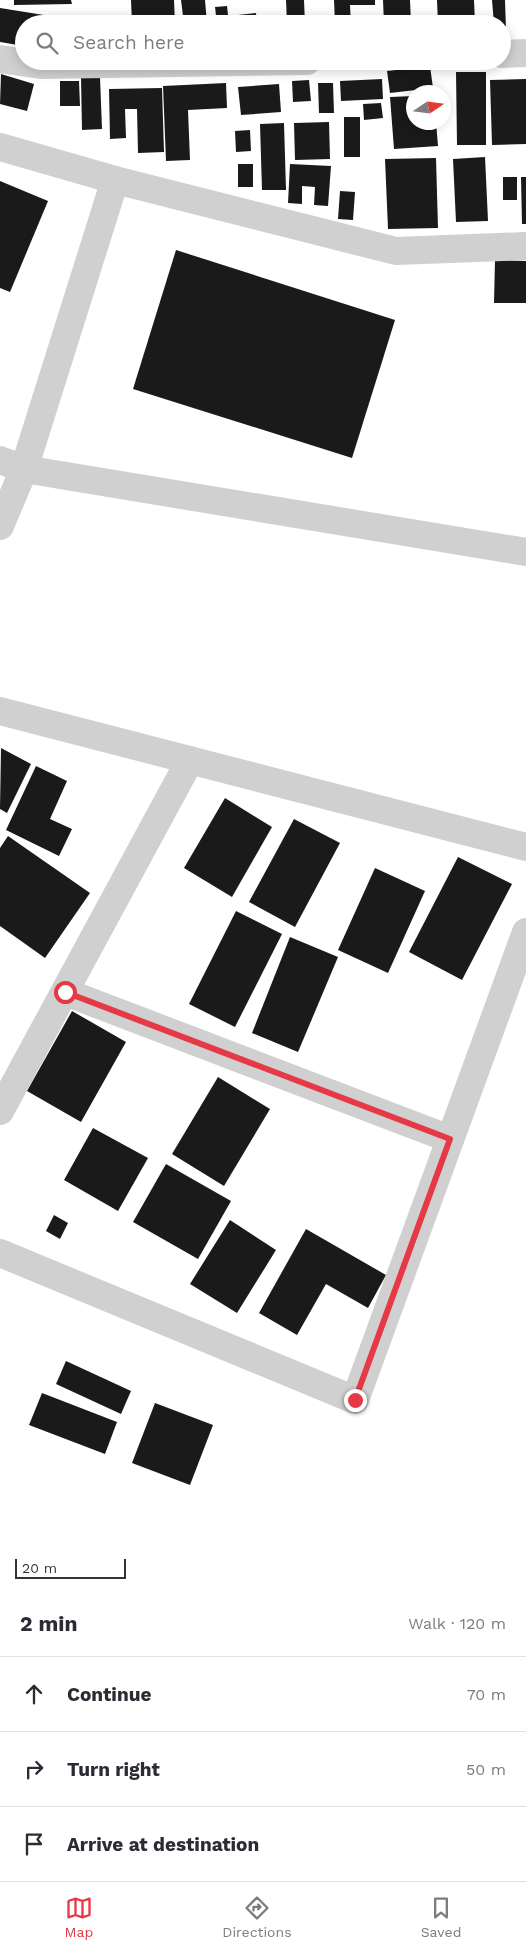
<!DOCTYPE html>
<meta charset="utf-8">
<style>
:root{--surface:#fff;--page:#f7f7f7;--text:#2b2b33;--muted:#7c7c81;--line:#e1e1e2;--accent:#e63946}
body{margin:0;font-family:"Work Sans",sans-serif;background:var(--page);color:var(--text)}
.compass{position:absolute;left:406px;top:85px;width:45px;height:45px;border-radius:50%;background:var(--surface);box-shadow:0 2px 12px #0003;rotate:77deg}
.scale{position:absolute;left:15px;bottom:12px;width:111px;box-sizing:border-box;padding-left:5px;border:2px solid #333;border-top:0;font-size:14px;line-height:18px;white-space:nowrap;color:#333;-webkit-text-stroke:4px #fff;paint-order:stroke}
.stop{position:absolute;width:15px;height:15px;margin:-11px;border:4px solid #e63946;border-radius:50%;background:#fff}
.stop.end{background:#e63946;border-color:#fff;box-shadow:0 1px 5px #0008}
.list{margin:0;padding:0;list-style:none}
h2{display:flex;justify-content:space-between;align-items:center;height:65px;margin:0;padding:0 20px;font-size:21px}
h2 small{font-size:16px;font-weight:400;color:var(--muted)}
.list li{display:grid;grid-template-columns:32px 1fr auto;gap:15px;align-items:center;box-sizing:border-box;height:75px;padding:0 20px;border-top:1px solid var(--line)}
.list b{display:block;font-size:19px;white-space:nowrap}
.list em{font-size:16px;font-style:normal;color:var(--muted)}
.icon{flex:none;width:28px;height:28px;fill:none;stroke:currentColor;stroke-width:2;stroke-linecap:round;stroke-linejoin:round}
.map{position:relative;flex:none;width:526px;height:1591px;overflow:hidden}
.search{position:absolute;background:var(--surface);box-shadow:0 2px 12px #0003;left:15px;right:15px;top:15px;height:55px;display:flex;align-items:center;gap:12px;box-sizing:border-box;padding:0 18px;border-radius:28px;color:var(--muted);font-size:19px}
.sheet{height:290px;background:var(--surface)}
nav{display:flex;justify-content:space-around;align-items:center;box-sizing:border-box;height:70px;border-top:1px solid var(--line);background:var(--surface);font-size:14px;color:var(--muted)}
nav a{display:grid;justify-items:center;gap:2px}
nav .on{color:var(--accent)}
.map>svg:first-child{display:block}
.building{fill:#1a1a1a}
.lines{fill:none;stroke-linecap:round;stroke-linejoin:round}
.street{stroke:#d0d0d0;stroke-width:28}
.route{stroke:#e63946;stroke-width:6}
</style>
<div class="map">
<svg width="526" height="1591" viewBox="0 0 526 1591">
<rect width="100%" height="100%" fill="#fff"/>
<!-- building -->
<g class="building">
<path d="M 14,0 L 71,0 L 72,4 L 14,5 Z"/>
<path d="M 131,0 L 174,0 L 175,24 L 132,24 Z"/>
<path d="M 181,0 L 205,0 L 207,24 L 184,24 Z"/>
<path d="M 286,0 L 304,0 L 305,24 L 287,24 Z"/>
<path d="M 334,0 L 375,0 L 375,5 L 350,5 L 351,24 L 335,24 Z"/>
<path d="M 383,0 L 410,0 L 411,24 L 384,24 Z"/>
<path d="M 437,0 L 474,0 L 475,24 L 438,24 Z"/>
<path d="M 492,0 L 505,0 L 506,30 L 502,30 L 502,24 L 494,24 Z"/>
<path d="M 227,6 L 229,24 L 217,24 L 215,7 Z"/>
<path d="M 0,8 L 50,16 L 49,24 L 24,24 L 24,46 L 0,42 Z"/>
<path d="M 256,13 L 257,24 L 239,24 L 238,15 Z"/>
<path d="M 430,66 L 433,88 L 390,93 L 387,71 Z"/>
<path d="M 456,72 L 486,72 L 486,145 L 457,145 Z"/>
<path d="M 1,74 L 34,84 L 27,111 L 0,104 Z"/>
<path d="M 100,77 L 102,129 L 82,130 L 81,78 Z"/>
<path d="M 382,79 L 383,99 L 341,101 L 340,81 Z"/>
<path d="M 526,79 L 526,144 L 492,145 L 490,80 Z"/>
<path d="M 309,80 L 311,101 L 293,102 L 292,81 Z"/>
<path d="M 60,81 L 79,81 L 80,106 L 60,106 Z"/>
<path d="M 226,83 L 227,108 L 188,110 L 190,160 L 166,161 L 163,86 Z"/>
<path d="M 318,83 L 333,83 L 334,113 L 319,113 Z"/>
<path d="M 279,84 L 281,112 L 241,115 L 238,87 Z"/>
<path d="M 162,88 L 164,152 L 138,153 L 137,109 L 125,109 L 126,138 L 110,139 L 109,89 Z"/>
<path d="M 414,96 L 414,122 L 436,122 L 438,146 L 394,149 L 390,97 Z"/>
<path d="M 381,103 L 383,118 L 364,120 L 363,104 Z"/>
<rect x="344" y="117" width="16" height="40"/>
<path d="M 329,122 L 330,159 L 295,160 L 294,123 Z"/>
<path d="M 284,123 L 286,190 L 262,190 L 260,124 Z"/>
<path d="M 250,130 L 251,151 L 236,152 L 235,131 Z"/>
<path d="M 485,157 L 488,221 L 456,222 L 453,159 Z"/>
<path d="M 436,158 L 438,228 L 388,229 L 385,159 Z"/>
<rect x="238" y="164" width="15" height="23"/>
<path d="M 290,164 L 331,166 L 328,206 L 314,205 L 315,187 L 302,186 L 302,204 L 288,203 Z"/>
<rect x="503" y="177" width="14" height="23"/>
<path d="M 521,177 L 526,177 L 526,224 L 522,224 Z"/>
<path d="M 0,181 L 48,201 L 10,292 L 0,288 Z"/>
<path d="M 340,191 L 355,192 L 353,220 L 338,219 Z"/>
<path d="M 176,250 L 395,320 L 352,458 L 133,389 Z"/>
<path d="M 495,260 L 526,261 L 526,303 L 494,303 Z"/>
<path d="M 1,748 L 31,764 L 7,813 L 0,809 Z"/>
<path d="M 36,766 L 67,781 L 50,819 L 72,829 L 59,856 L 6,830 Z"/>
<path d="M 225,798 L 272,827 L 232,897 L 184,868 Z"/>
<path d="M 294,819 L 340,843 L 295,927 L 249,902 Z"/>
<path d="M 8,836 L 90,893 L 45,958 L 0,926 L 0,848 Z"/>
<path d="M 458,857 L 512,884 L 462,980 L 409,952 Z"/>
<path d="M 375,868 L 425,891 L 388,973 L 338,950 Z"/>
<path d="M 236,911 L 282,934 L 235,1027 L 189,1004 Z"/>
<path d="M 290,937 L 338,957 L 298,1052 L 252,1033 Z"/>
<path d="M 72,1011 L 126,1042 L 81,1122 L 27,1091 Z"/>
<path d="M 218,1077 L 270,1109 L 224,1186 L 172,1154 Z"/>
<path d="M 93,1128 L 148,1158 L 118,1211 L 64,1180 Z"/>
<path d="M 166,1164 L 231,1201 L 198,1259 L 133,1222 Z"/>
<path d="M 54,1215 L 68,1223 L 60,1239 L 46,1231 Z"/>
<path d="M 230,1220 L 276,1250 L 237,1313 L 190,1284 Z"/>
<path d="M 306,1229 L 386,1275 L 368,1308 L 326,1284 L 297,1335 L 259,1313 Z"/>
<path d="M 66,1361 L 131,1391 L 121,1414 L 56,1384 Z"/>
<path d="M 42,1393 L 117,1422 L 105,1454 L 29,1425 Z"/>
<path d="M 155,1403 L 213,1425 L 190,1485 L 132,1463 Z"/>
</g>
<g class="lines">
<!-- street -->
<g class="street">
<path d="M 502,54 L 526,53"/>
<path d="M 0,59 L 41,65 L 307,61"/>
<path d="M 0,147 L 115,180 L 24,469 L 0,526"/>
<path d="M 115,180 L 396,251 L 526,246"/>
<path d="M 0,460 L 24,469 L 526,552"/>
<path d="M 0,711 L 526,847"/>
<path d="M 65,992 L 450,1139"/>
<path d="M 0,1111 L 190,760"/>
<path d="M 0,1253 L 355,1400 L 526,932"/>
</g>
</g>
<g class="lines">
<!-- route -->
<path class="route" d="M 65,992 L 450,1139 L 355,1400"/>
</g>
</svg>
<svg class="compass" viewBox="-18 -18 36 36"><path d="M0-13l5 13h-10z" fill="#e53935"/><path d="M0 13l5-13h-10z" fill="#7c7c81"/></svg>
<div class="scale">20 m</div>
<div class="stop" style="left:65px;top:992px"></div>
<div class="stop end" style="left:355px;top:1400px"></div>
<div class="search"><svg class="icon" aria-label="search" viewBox="0 0 24 24"><circle cx="10" cy="10" r="6"/><path d="M15 15l6 6"/></svg>Search here</div>
</div>
<section class="sheet">
<h2>2 min<small>Walk · 120 m</small></h2>
<ul class="list">
<li><svg class="icon" aria-label="ahead" viewBox="0 0 24 24"><path d="M12 20V5M6 11l6-6 6 6"/></svg><div><b>Continue</b></div><em>70 m</em></li>
<li><svg class="icon" aria-label="right" viewBox="0 0 24 24"><path d="M7 20v-9h11M14 6l5 5-5 5"/></svg><div><b>Turn right</b></div><em>50 m</em></li>
<li><svg class="icon" aria-label="arrive" viewBox="0 0 24 24"><path d="M6 21V4h12l-3 4 3 4H6"/></svg><div><b>Arrive at destination</b></div></li>
</ul>
</section>
<nav>
<a class="on"><svg class="icon" aria-label="map" viewBox="0 0 24 24"><path d="M3 6l6-2 6 2 6-2v14l-6 2-6-2-6 2zM9 4v14M15 6v14"/></svg>Map</a>
<a><svg class="icon" aria-label="directions" viewBox="0 0 24 24"><path d="M12 3l9 9-9 9-9-9zM9 14v-3h6M13 9l2 2-2 2"/></svg>Directions</a>
<a><svg class="icon" aria-label="saved" viewBox="0 0 24 24"><path d="M7 4h10v16l-5-4-5 4z"/></svg>Saved</a>
</nav>
